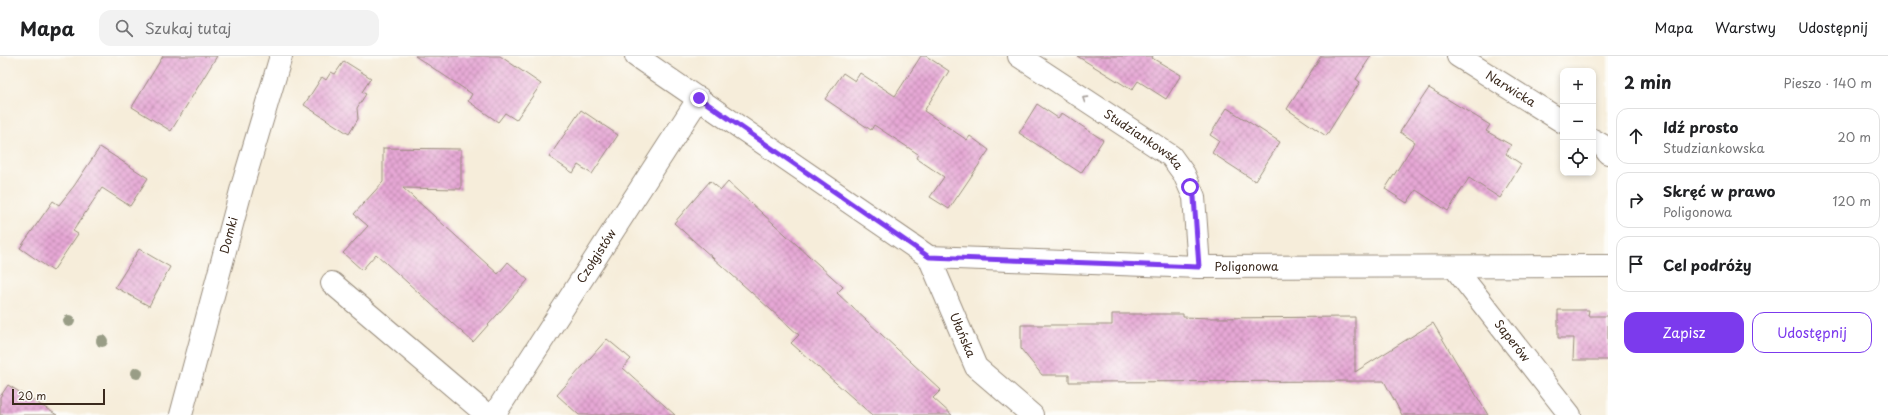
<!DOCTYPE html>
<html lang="pl">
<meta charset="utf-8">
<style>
:root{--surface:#fff;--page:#f2f2f2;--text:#202124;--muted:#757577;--line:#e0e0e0;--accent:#7c3aed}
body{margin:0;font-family:"Playpen Sans",sans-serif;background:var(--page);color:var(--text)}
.controls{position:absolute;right:12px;top:12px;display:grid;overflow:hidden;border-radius:8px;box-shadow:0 2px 6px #0003}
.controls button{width:36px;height:36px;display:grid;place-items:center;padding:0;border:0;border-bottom:1px solid var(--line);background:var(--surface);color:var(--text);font:20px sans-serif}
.scale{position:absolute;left:12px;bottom:10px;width:93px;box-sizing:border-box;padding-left:4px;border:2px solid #3b2a1e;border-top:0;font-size:11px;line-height:14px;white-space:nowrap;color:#3b2a1e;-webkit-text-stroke:3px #fdfcf7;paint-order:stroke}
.stop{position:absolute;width:12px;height:12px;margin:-9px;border:3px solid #7c3aed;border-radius:50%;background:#fff}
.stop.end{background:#7c3aed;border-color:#fff;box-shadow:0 1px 4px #0008}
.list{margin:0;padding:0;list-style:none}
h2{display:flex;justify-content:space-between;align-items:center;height:52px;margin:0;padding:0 16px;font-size:17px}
h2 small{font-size:13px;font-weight:400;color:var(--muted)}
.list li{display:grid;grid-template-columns:26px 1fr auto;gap:12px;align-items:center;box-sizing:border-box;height:56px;margin:0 8px 8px;padding:0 8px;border:1px solid var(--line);border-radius:12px}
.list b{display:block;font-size:15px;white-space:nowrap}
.list p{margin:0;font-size:13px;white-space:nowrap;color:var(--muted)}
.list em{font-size:13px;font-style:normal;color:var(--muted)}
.actions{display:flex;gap:8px;padding:12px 16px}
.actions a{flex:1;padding:9px 0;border:1px solid var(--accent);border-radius:12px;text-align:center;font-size:14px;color:var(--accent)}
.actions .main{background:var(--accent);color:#fff}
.icon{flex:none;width:22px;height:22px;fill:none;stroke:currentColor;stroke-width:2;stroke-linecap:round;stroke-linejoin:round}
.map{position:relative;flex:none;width:1608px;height:359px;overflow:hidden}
header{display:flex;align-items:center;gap:24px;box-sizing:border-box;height:56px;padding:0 20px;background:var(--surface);border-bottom:1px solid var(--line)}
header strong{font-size:19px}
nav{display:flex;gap:22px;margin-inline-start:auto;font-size:14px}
.search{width:280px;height:36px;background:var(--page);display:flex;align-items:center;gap:10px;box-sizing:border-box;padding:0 14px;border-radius:12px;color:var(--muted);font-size:15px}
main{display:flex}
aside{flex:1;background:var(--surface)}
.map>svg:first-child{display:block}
.building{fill:url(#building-cross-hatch)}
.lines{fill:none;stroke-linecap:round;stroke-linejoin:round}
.street-casing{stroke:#988c7c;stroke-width:24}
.street{stroke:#fff;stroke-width:22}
.tree{fill:#999d86}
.oneway{stroke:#a79f9a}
.route{stroke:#7c3aed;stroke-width:5}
.labels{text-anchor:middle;stroke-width:3;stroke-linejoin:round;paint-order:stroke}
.street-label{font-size:12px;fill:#3b2a1e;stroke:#fdfcf7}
</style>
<header>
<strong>Mapa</strong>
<div class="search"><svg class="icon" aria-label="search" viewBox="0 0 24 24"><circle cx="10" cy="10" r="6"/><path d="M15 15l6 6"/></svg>Szukaj tutaj</div>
<nav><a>Mapa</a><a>Warstwy</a><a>Udostępnij</a></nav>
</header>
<main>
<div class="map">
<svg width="1608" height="359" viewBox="0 0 1608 359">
<defs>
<pattern id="building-cross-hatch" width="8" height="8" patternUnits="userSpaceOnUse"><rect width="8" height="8" fill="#e6a7d5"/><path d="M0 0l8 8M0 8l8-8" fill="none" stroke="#bc88ac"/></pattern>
</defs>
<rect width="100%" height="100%" fill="#fdfcf7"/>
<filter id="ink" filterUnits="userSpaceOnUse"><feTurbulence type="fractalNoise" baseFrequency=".025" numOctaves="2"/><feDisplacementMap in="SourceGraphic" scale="8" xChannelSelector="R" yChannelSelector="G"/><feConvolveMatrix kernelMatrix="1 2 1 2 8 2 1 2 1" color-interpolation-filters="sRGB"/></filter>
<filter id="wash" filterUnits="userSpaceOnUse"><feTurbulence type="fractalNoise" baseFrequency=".012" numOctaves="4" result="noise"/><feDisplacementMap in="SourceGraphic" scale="16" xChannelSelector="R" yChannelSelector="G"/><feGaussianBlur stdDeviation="0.9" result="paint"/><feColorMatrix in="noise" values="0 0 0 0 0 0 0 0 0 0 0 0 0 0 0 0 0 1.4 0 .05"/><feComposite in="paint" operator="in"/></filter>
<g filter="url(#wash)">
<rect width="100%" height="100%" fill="#f6edda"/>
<g id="blocks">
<!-- building -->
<g class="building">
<path d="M 163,0 L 217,0 L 171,75 L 132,51 Z"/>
<path d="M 415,0 L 500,0 L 541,28 L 516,64 L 505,57 L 498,66 L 468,45 L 472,38 Z"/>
<path d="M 921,0 L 926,0 L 949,15 L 924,55 L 967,84 L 970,80 L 989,94 L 949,153 L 930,141 L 944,121 L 916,102 L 918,98 L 874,69 L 871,74 L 825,43 L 843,17 L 855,25 L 860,17 L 895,40 Z"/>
<path d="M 1077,0 L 1153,0 L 1152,2 L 1181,19 L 1166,43 L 1138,25 L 1132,34 Z"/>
<path d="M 1321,0 L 1371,0 L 1356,23 L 1360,26 L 1326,80 L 1287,53 Z"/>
<path d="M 344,5 L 371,22 L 362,36 L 366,38 L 357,52 L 358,63 L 349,78 L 304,49 L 322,21 L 326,24 L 331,16 L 335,18 Z"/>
<path d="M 1429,32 L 1490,69 L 1486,75 L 1511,89 L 1506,98 L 1521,108 L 1500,142 L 1469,122 L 1448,155 L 1416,134 L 1407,147 L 1385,133 L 1415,86 L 1400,76 Z"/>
<path d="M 1037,48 L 1058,62 L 1062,57 L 1103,84 L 1081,117 L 1019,77 Z"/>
<path d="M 1227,52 L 1280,86 L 1255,125 L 1212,97 L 1219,85 L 1210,79 Z"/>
<path d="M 581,54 L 618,79 L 592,118 L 578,109 L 573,117 L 549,101 Z"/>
<path d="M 100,91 L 148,122 L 130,150 L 102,132 L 73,175 L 78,178 L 53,215 L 20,192 L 53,145 L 59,149 L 74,130 Z"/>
<path d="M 383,92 L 461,93 L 461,133 L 403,132 L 498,218 L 508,206 L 528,224 L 473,286 L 376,198 L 362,214 L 343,197 L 368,170 L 354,158 L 383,126 Z"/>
<path d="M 710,125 L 721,134 L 728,126 L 843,231 L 837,237 L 941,334 L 933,342 L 952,359 L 872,359 L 791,287 L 799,279 L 674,167 Z"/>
<path d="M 139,193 L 170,211 L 149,250 L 115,231 Z"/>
<path d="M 1558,254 L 1589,254 L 1588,260 L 1608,260 L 1608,304 L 1573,304 L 1574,282 L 1558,282 Z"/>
<path d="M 1112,258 L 1183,258 L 1183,261 L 1211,262 L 1355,261 L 1355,316 L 1433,267 L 1488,359 L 1402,359 L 1384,325 L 1069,326 L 1069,319 L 1042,319 L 1021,293 L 1021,269 L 1112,269 Z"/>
<path d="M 607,283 L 631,303 L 623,312 L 675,359 L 579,359 L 557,339 Z"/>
<path d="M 8,329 L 57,359 L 0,359 L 0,341 Z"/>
</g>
</g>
</g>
<g filter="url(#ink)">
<use href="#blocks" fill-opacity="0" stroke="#988c7c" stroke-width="1"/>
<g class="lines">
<!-- street casing -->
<g class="street-casing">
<g id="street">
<path id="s1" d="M 636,0 L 929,201 L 1199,211 L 1608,210"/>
<path id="s2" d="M 1019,0 L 1171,100 L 1184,118 L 1194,141 L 1199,211"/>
<path id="s3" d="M 1458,0 L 1563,66"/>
<path d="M 1593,84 L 1602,89 L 1608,97"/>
<path id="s4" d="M 929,201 L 976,311 L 1032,359"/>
<path id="s5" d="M 1454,211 L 1570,359"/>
<path d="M 332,227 L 487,359"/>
<path id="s6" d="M 181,359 L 242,131 L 281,0"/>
<path id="s7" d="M 494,359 L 699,42"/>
</g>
</g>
<!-- street -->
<use href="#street" class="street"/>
</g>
<!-- trees -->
<g class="tree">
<circle cx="69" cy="265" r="6"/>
<circle cx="102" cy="285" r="6"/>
<circle cx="137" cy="317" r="6"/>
</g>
<!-- one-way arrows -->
<defs><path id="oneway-chevron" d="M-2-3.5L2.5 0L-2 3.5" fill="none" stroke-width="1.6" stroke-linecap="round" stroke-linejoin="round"/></defs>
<use class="oneway" href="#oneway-chevron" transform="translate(1085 43) rotate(-147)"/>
</g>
<g class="lines" filter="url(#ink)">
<!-- route -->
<path class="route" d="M 699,42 L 929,201 L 1199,211 L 1194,141 L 1190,131"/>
</g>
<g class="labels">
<!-- street labels -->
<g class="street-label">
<text dy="4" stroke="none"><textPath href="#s3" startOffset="62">Narwicka</textPath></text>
<text dy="4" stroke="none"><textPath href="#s2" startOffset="150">Studziankowska</textPath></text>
<text dy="4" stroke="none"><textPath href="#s6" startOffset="186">Domki</textPath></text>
<text dy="4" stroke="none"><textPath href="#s7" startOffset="189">Czołgistów</textPath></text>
<text dy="4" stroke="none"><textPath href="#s1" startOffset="673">Poligonowa</textPath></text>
<text dy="4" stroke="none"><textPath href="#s4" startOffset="85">Ułańska</textPath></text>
<text dy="4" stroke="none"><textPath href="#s5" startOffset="94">Saperów</textPath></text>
</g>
</g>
</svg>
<div class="controls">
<button>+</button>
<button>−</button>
<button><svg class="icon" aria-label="locate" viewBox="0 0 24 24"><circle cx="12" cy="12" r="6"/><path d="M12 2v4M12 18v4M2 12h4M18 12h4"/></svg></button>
</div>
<div class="scale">20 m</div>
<div class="stop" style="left:1190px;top:131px"></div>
<div class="stop end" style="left:699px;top:42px"></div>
</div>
<aside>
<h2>2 min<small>Pieszo · 140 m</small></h2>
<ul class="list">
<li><svg class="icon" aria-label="ahead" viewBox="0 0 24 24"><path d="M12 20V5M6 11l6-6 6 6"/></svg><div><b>Idź prosto</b><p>Studziankowska</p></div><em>20 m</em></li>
<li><svg class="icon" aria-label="right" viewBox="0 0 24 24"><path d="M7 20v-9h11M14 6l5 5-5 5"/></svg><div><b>Skręć w prawo</b><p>Poligonowa</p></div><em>120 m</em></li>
<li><svg class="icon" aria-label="arrive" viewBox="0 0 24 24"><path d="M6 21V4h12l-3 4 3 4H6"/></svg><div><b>Cel podróży</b></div></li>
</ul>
<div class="actions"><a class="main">Zapisz</a><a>Udostępnij</a></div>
</aside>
</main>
